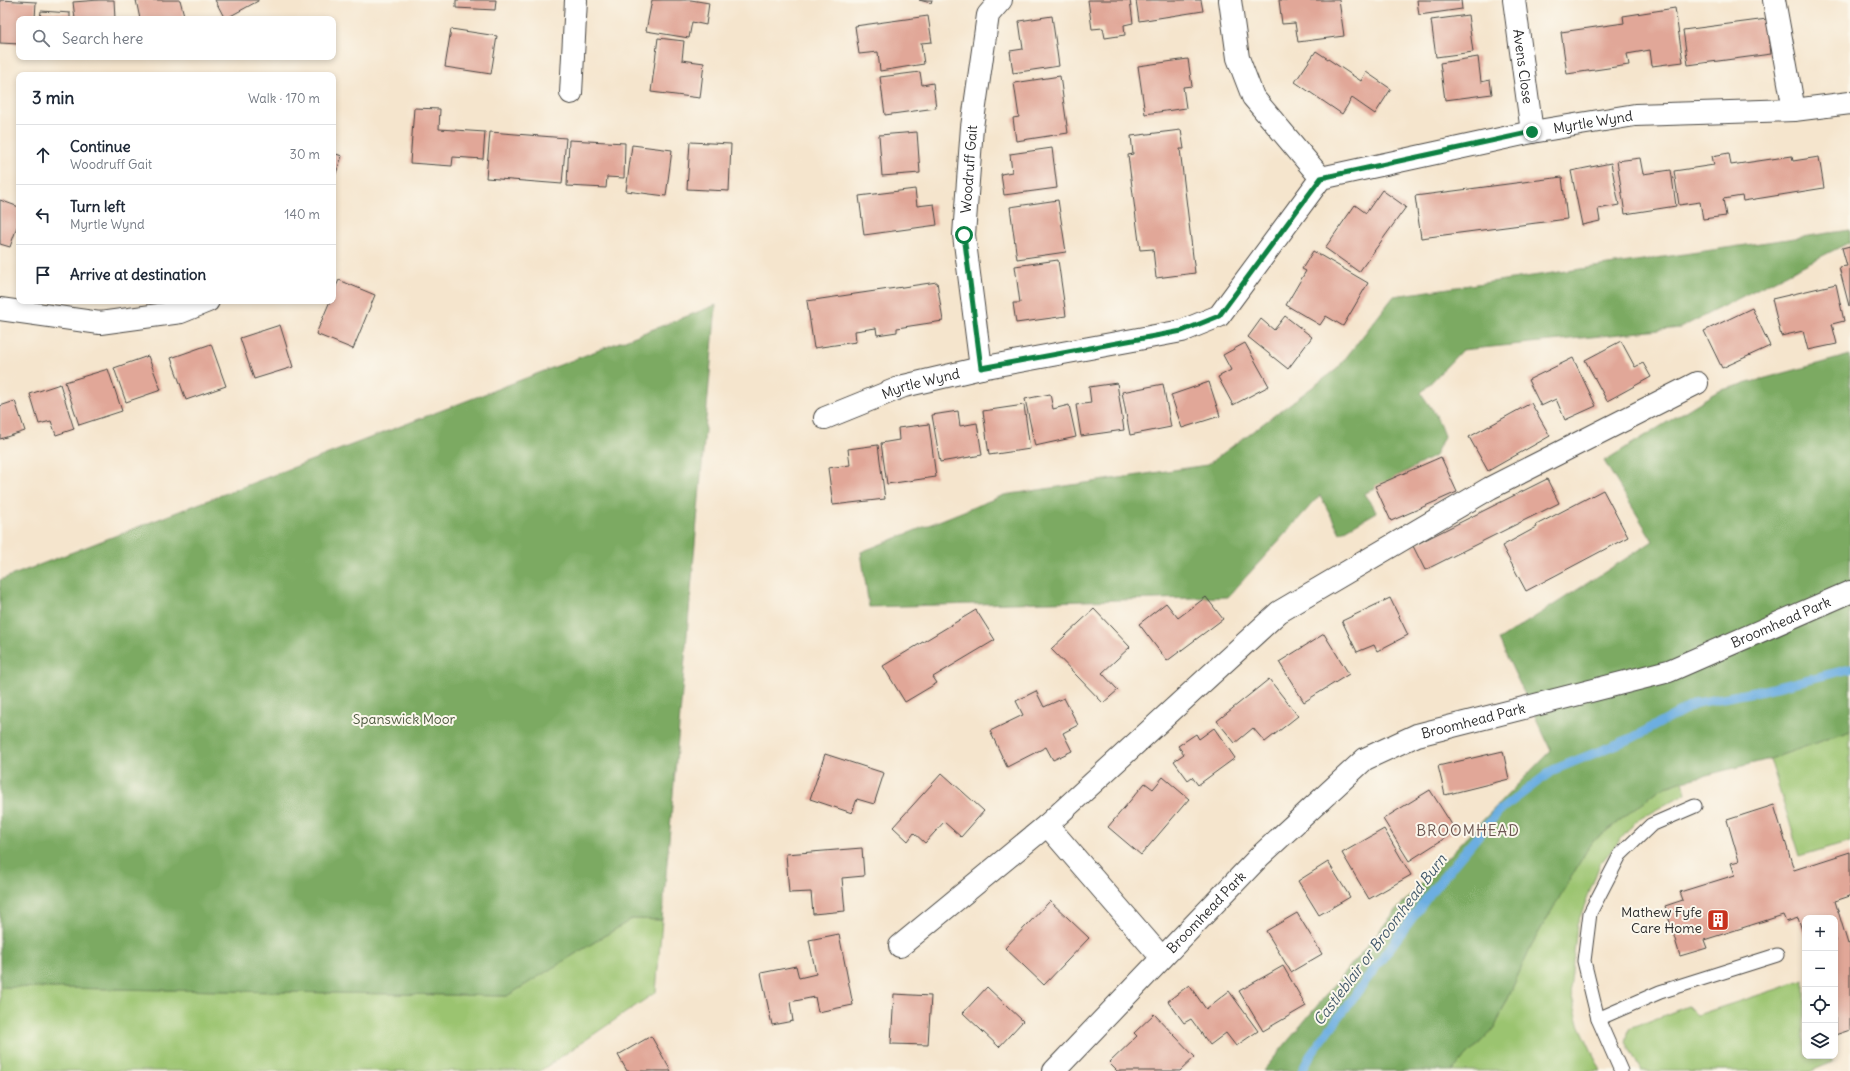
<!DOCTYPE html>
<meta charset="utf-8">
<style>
:root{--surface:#fff;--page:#f2f2f3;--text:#1f2937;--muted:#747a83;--line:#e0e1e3}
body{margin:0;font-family:Delius,sans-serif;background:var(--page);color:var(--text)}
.controls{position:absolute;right:12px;bottom:12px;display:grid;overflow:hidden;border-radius:8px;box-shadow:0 2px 6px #0003}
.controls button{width:36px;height:36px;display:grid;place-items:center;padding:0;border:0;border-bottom:1px solid var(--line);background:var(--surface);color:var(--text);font:20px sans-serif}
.stop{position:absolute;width:12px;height:12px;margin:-9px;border:3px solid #0b8043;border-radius:50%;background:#fff}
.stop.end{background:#0b8043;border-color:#fff;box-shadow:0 1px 4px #0008}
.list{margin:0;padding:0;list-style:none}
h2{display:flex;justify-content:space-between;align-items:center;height:52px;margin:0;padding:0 16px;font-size:17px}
h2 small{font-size:13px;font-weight:400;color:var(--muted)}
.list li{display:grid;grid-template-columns:26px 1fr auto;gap:12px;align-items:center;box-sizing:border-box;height:60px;padding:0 16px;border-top:1px solid var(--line)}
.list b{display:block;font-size:15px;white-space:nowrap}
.list p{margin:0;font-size:13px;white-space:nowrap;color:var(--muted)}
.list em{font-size:13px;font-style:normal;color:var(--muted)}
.icon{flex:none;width:22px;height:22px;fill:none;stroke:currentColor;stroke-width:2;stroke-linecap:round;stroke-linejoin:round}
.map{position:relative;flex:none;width:1850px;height:1071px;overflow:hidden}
.search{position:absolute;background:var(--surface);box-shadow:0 2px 6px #0003;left:16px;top:16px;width:320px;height:44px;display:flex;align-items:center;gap:10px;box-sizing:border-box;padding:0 14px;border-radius:8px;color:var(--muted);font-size:15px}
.panel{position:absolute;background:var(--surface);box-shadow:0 2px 6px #0003;left:16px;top:72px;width:320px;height:232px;border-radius:8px}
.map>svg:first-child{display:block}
.green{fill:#9bc470;stroke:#63784e}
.forest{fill:#7caa62;stroke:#546a46}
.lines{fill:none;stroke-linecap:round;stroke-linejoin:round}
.stream{stroke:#6caee1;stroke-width:9}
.building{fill:#e1a798}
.service-casing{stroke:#494743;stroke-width:15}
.minor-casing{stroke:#494743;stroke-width:24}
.service{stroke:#fff;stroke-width:13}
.minor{stroke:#fff;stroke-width:22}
.route{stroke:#0b8043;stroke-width:5}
.labels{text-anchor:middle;stroke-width:4;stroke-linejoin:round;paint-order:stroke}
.street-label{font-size:14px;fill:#2b2b2b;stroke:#fbf7ec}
.park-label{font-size:14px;fill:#4d5940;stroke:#fbf7ec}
.poi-label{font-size:14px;fill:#2b2b2b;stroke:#fbf7ec;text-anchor:end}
.neighbourhood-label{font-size:15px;letter-spacing:1px;fill:#6b5651;stroke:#fbf7ec}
.water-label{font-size:15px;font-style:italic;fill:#42596b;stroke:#fbf7ec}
</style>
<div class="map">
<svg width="1850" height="1071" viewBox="0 0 1850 1071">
<rect width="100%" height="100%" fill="#fbf7ec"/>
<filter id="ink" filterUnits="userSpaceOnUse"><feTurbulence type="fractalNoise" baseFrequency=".025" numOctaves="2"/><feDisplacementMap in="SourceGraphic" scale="8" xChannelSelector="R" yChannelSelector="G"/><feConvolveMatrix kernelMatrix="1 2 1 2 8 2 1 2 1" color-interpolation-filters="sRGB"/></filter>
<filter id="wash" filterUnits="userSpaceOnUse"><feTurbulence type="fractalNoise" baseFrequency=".012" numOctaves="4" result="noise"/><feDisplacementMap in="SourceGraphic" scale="16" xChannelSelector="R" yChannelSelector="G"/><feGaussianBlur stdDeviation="0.9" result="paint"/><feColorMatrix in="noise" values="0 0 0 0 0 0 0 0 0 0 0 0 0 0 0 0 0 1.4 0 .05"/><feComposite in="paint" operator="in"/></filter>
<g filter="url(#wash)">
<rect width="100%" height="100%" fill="#f5e5cd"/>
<!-- green -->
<g class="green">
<path d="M 1850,731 L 1850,841 L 1800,856 L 1770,759 Z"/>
<path d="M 1683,781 L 1686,793 L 1636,821 L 1600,864 L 1577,925 L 1570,989 L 1579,1024 L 1601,1071 L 1452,1071 L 1495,1027 L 1531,946 L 1591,843 L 1660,789 Z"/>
<path d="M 632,919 L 662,920 L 656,992 L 540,1071 L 0,1071 L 0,987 L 507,996 Z"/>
<path d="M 1805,980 L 1805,1056 L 1832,1056 L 1833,1062 L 1811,1071 L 1641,1071 L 1626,1042 L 1629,1029 L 1688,1006 L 1697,1015 Z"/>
</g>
<!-- forest -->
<g class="forest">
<path d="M 1850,230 L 1850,242 L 1680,328 L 1462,350 L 1421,393 L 1436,415 L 1444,436 L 1435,456 L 1364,494 L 1377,512 L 1340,533 L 1320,495 L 1228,597 L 869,607 L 861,552 L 1004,495 L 1207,465 L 1337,369 L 1394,296 Z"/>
<path d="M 716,305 L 662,920 L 632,919 L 507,996 L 0,987 L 0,580 Z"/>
<path d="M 1850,355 L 1850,731 L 1770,759 L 1683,781 L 1660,789 L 1591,843 L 1531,946 L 1495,1027 L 1452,1071 L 1263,1071 L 1399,907 L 1551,750 L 1499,640 L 1653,541 L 1604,461 L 1718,391 Z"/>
</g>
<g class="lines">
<!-- stream -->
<path class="stream" d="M 1302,1071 L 1310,1056 L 1435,887 L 1499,811 L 1553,770 L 1632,738 L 1697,703 L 1764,690 L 1850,669"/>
</g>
<g id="blocks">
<!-- building -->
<g class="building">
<path d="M 0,0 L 36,2 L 35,19 L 19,19 L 19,44 L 0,43 Z"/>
<path d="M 99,0 L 114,0 L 115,19 L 75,19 L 73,2 Z"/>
<path d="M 136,0 L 180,0 L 185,19 L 140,19 Z"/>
<path d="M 215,0 L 258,0 L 258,1 L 225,19 Z"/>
<path d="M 456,0 L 496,0 L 495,10 L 456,8 Z"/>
<path d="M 652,0 L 691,0 L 709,3 L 706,25 L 692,22 L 689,38 L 646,31 Z"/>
<path d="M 919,0 L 932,0 L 931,3 Z"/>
<path d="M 1088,0 L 1130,0 L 1133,23 L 1124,25 L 1125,35 L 1105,38 L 1103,28 L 1092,29 Z"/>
<path d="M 1136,0 L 1201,0 L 1203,11 L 1139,21 Z"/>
<path d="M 1279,0 L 1339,0 L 1344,36 L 1298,42 L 1295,23 L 1282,24 Z"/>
<path d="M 1417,0 L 1461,0 L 1462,9 L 1419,15 Z"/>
<path d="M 1675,8 L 1683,62 L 1652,66 L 1650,50 L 1627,54 L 1629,65 L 1567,74 L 1561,32 L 1624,23 L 1623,16 Z"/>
<path d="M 41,11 L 70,13 L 70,19 L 40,19 Z"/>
<path d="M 1468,15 L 1473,52 L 1436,57 L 1431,20 Z"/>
<path d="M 928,16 L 932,42 L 921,43 L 924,64 L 880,71 L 878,52 L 859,54 L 855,26 Z"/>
<path d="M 1052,16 L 1059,66 L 1013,73 L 1010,51 L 1023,49 L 1019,21 Z"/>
<path d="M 1767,19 L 1771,54 L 1688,65 L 1683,30 Z"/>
<path d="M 451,29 L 497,36 L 491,74 L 445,67 Z"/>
<path d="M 658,38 L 684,41 L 682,60 L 704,63 L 700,98 L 651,92 Z"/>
<path d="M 1316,51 L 1361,81 L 1366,72 L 1391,89 L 1375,114 L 1352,98 L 1342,114 L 1295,82 Z"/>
<path d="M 1478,57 L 1481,82 L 1490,80 L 1492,94 L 1445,100 L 1440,63 Z"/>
<path d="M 1188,59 L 1192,86 L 1183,87 L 1186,108 L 1145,114 L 1138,66 Z"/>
<path d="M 920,72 L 922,85 L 933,83 L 936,108 L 885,115 L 880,77 Z"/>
<path d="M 1060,76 L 1068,133 L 1016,141 L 1013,118 L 1019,117 L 1014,83 Z"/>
<path d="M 414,108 L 440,109 L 439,129 L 485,132 L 483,159 L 453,157 L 452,166 L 410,163 Z"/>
<path d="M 1181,130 L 1184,149 L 1180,149 L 1195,273 L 1156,278 L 1153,249 L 1140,250 L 1128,155 L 1133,154 L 1131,136 Z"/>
<path d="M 490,132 L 566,138 L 562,184 L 486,178 Z"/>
<path d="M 917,132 L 920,173 L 882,176 L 879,135 Z"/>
<path d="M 569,140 L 625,143 L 624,178 L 607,177 L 606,188 L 567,186 Z"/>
<path d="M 690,142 L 731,144 L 729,191 L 687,189 Z"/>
<path d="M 632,145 L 672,150 L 666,196 L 626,191 Z"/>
<path d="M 1052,148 L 1057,188 L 1004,195 L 1001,174 L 1012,172 L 1010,154 Z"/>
<path d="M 333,153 L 342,156 L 333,182 Z"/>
<path d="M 1729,153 L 1731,165 L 1792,156 L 1793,161 L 1819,157 L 1824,188 L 1743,201 L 1742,196 L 1723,199 L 1726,216 L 1703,219 L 1700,202 L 1679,205 L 1674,171 L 1714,165 L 1712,156 Z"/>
<path d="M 1640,158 L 1643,174 L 1671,170 L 1676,206 L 1625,214 L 1617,161 Z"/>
<path d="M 1611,163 L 1619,205 L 1598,209 L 1600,221 L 1582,225 L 1571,171 Z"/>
<path d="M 1562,177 L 1567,219 L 1421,238 L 1415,196 Z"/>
<path d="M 915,189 L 917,206 L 934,204 L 937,225 L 864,235 L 859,196 Z"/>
<path d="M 1382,190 L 1406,207 L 1359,272 L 1325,248 L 1355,205 L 1366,213 Z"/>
<path d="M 0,200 L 19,207 L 19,221 L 10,247 L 0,244 Z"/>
<path d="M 1058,200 L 1066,252 L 1017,259 L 1010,207 Z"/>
<path d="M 1850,246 L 1850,306 L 1849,306 L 1839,267 L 1847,266 L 1842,248 Z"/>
<path d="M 1313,251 L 1368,283 L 1343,326 L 1326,316 L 1320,325 L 1286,305 L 1306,271 L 1302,269 Z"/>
<path d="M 1058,260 L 1066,316 L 1016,323 L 1013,303 L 1020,303 L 1015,266 Z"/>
<path d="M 339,280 L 375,295 L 353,349 L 316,334 L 330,301 L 333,301 L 333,293 Z"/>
<path d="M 937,282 L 943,321 L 897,328 L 897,332 L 877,335 L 876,328 L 855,331 L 856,342 L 814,348 L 807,301 Z"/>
<path d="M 1836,284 L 1844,321 L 1832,324 L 1837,344 L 1808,350 L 1803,331 L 1781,336 L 1772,299 Z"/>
<path d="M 1752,308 L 1770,346 L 1722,368 L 1704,331 Z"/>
<path d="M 1285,316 L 1312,337 L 1288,369 L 1248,337 L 1261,319 L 1274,330 Z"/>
<path d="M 280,325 L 293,367 L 254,379 L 240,338 Z"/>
<path d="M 1621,341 L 1635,367 L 1643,363 L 1651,377 L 1607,401 L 1585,360 Z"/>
<path d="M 1245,343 L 1269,386 L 1233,405 L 1218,377 L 1231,370 L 1223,355 Z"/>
<path d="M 211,344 L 226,386 L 186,400 L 171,358 Z"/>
<path d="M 148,356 L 161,390 L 126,402 L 114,368 Z"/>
<path d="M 1573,358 L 1596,406 L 1565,420 L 1556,399 L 1541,406 L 1528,380 Z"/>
<path d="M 108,369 L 122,411 L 79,425 L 65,382 Z"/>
<path d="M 1209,382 L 1220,416 L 1182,428 L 1171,395 Z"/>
<path d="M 1117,383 L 1124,430 L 1081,436 L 1076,405 L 1091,403 L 1089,387 Z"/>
<path d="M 60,384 L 74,429 L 56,435 L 51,421 L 39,424 L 30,394 Z"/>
<path d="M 1163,384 L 1171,427 L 1130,435 L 1122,392 Z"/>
<path d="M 1050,394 L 1053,409 L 1069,405 L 1076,437 L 1035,446 L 1025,399 Z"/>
<path d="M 15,401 L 25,431 L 0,439 L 0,406 Z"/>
<path d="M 1531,403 L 1550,436 L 1488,471 L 1469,437 Z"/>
<path d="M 1024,405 L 1030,449 L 989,455 L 983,411 Z"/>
<path d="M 958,411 L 960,426 L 977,423 L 982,455 L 940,462 L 932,415 Z"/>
<path d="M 929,424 L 936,477 L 887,484 L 881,443 L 899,440 L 898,428 Z"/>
<path d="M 878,445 L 885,499 L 833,505 L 828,468 L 850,465 L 848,449 Z"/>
<path d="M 1441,457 L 1457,492 L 1391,521 L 1375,486 Z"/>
<path d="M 1547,479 L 1559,503 L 1425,570 L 1413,546 Z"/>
<path d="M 1603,490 L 1628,537 L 1526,591 L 1502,546 L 1537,527 L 1536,525 Z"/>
<path d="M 1206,597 L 1223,619 L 1167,661 L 1139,624 L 1166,603 L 1178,618 Z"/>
<path d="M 1390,598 L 1408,635 L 1377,651 L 1374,645 L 1357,652 L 1342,621 Z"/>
<path d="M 1094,609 L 1130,647 L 1102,673 L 1118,690 L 1103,703 L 1051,649 Z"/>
<path d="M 976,610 L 995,640 L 933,677 L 937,683 L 905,702 L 883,666 Z"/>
<path d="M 1324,634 L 1349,674 L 1304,702 L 1279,662 Z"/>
<path d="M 1269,679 L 1298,716 L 1265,742 L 1253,728 L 1235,743 L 1217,721 Z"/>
<path d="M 1036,691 L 1044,707 L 1064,698 L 1078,725 L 1063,733 L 1072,751 L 1053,760 L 1046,747 L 1007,767 L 990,731 L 1023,715 L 1016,701 Z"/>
<path d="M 1214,728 L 1235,758 L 1198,785 L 1192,777 L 1188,780 L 1174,761 L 1184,754 L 1178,746 L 1196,734 L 1199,739 Z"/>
<path d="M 1503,751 L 1509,779 L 1445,795 L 1438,766 Z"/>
<path d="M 825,754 L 884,773 L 874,804 L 857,799 L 852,813 L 810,799 Z"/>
<path d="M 942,773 L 984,811 L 961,837 L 944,822 L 925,843 L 914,833 L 908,841 L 893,827 Z"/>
<path d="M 1163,777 L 1189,799 L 1141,855 L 1108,827 L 1145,783 L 1153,789 Z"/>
<path d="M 1430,790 L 1456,831 L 1409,861 L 1383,819 Z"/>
<path d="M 1774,805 L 1794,870 L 1850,852 L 1850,896 L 1835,901 L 1848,944 L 1850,943 L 1850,1030 L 1835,1035 L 1835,918 L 1805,918 L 1805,939 L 1798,918 L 1786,922 L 1783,915 L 1704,940 L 1707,948 L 1680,956 L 1665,906 L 1683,900 L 1680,892 L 1735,875 L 1731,863 L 1739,861 L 1727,820 Z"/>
<path d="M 1384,829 L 1411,875 L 1369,899 L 1342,853 Z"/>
<path d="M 862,848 L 864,876 L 842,878 L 845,911 L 813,914 L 811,892 L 789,893 L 786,854 Z"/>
<path d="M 1328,862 L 1350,897 L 1319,915 L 1298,881 Z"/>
<path d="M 1050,901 L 1089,938 L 1044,985 L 1005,948 Z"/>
<path d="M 1297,913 L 1322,954 L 1291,972 L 1266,931 Z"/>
<path d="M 839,934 L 853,1005 L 818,1012 L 815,997 L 790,1002 L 793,1021 L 772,1025 L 761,973 L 796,966 L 799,978 L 816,974 L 809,940 Z"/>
<path d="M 1283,966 L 1306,1006 L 1263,1031 L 1239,991 Z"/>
<path d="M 1189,985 L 1206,1009 L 1229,991 L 1258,1031 L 1236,1046 L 1226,1033 L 1210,1045 L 1191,1019 L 1184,1023 L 1168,1001 Z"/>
<path d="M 987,987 L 1023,1021 L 999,1047 L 963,1013 Z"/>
<path d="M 894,994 L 931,996 L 928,1045 L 891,1044 Z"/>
<path d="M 1154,1014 L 1195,1057 L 1180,1071 L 1117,1071 L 1109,1063 L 1137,1036 L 1134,1033 Z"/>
<path d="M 651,1036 L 671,1071 L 627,1071 L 618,1055 Z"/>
</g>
</g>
</g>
<g filter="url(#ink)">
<use href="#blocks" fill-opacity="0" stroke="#494743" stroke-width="1"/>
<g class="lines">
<!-- service casing -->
<g class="service-casing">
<g id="service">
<path d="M 1598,1019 L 1660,992 L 1777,955"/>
<path d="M 1621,1071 L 1598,1019 L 1584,961 L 1590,913 L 1620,855 L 1651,825 L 1695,806"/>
</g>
</g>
<!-- minor casing -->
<g class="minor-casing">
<g id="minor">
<path d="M 1230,0 L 1238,58 L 1253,97 L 1321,178"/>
<path id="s1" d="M 1514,0 L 1532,132"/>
<path d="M 1774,0 L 1794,110"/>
<path d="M 571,93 L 576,0"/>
<path d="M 0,309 L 100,323 L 181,312 L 208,301"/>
<path id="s2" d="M 981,368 L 964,235 L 972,127 L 988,15 L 1001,0"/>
<path id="s3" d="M 825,418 L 904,386 L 981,368 L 1182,331 L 1219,316 L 1321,178 L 1532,132 L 1635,115 L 1794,110 L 1850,103"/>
<path d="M 1047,825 L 1162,958"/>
<path d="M 900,946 L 1047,825 L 1279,612 L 1490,488 L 1697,383"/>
<path id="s4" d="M 1054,1071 L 1260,856 L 1365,759 L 1417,735 L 1669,671 L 1850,592"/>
</g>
</g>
<!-- service -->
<use href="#service" class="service"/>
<!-- minor -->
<use href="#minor" class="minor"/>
</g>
</g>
<g class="lines" filter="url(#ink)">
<!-- route -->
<path class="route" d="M 964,235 L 981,368 L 1182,331 L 1219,316 L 1321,178 L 1532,132"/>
</g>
<!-- icons -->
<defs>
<g id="building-square" transform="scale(1.15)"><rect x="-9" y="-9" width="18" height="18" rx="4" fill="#c8321e" stroke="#fbf7ec"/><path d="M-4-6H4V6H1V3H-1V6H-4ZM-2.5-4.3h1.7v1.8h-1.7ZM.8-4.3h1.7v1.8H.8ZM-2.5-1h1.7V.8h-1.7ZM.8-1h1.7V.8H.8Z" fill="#fff"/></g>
</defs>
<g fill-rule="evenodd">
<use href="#building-square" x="1718" y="920"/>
</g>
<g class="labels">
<!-- street labels -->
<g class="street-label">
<text dy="5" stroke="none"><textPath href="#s1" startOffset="67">Avens Close</textPath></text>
<text dy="5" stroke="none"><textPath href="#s3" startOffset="858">Myrtle Wynd</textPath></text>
<text dy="5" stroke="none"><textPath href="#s2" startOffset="200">Woodruff Gait</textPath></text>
<text dy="5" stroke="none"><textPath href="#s3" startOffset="102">Myrtle Wynd</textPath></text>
<text dy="5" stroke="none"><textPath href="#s4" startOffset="880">Broomhead Park</textPath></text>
<text dy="5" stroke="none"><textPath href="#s4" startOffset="556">Broomhead Park</textPath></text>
<text dy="5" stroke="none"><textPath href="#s4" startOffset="220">Broomhead Park</textPath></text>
</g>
<!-- park labels -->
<g class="park-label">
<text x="404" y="724">Spanswick Moor</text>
</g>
<!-- poi labels -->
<g class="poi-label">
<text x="1702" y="917">Mathew Fyfe<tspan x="1702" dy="16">Care Home</tspan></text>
</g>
<!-- neighbourhood labels -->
<g class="neighbourhood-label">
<text x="1468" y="836">BROOMHEAD</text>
</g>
<!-- water labels -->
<g class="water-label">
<text transform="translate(1380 940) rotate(-53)" y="5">Castleblair or Broomhead Burn</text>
</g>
</g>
</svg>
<div class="controls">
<button>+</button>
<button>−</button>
<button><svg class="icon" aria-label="locate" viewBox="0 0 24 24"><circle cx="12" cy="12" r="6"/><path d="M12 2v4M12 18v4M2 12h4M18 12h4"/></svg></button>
<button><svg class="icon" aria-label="layers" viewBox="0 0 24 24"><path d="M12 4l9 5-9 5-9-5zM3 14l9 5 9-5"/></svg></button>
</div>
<div class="stop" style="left:964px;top:235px"></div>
<div class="stop end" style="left:1532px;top:132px"></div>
<div class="search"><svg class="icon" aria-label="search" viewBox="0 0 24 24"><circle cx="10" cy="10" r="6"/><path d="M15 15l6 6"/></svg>Search here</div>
<section class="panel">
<h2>3 min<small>Walk · 170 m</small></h2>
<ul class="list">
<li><svg class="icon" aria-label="ahead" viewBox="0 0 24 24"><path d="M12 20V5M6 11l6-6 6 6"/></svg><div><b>Continue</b><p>Woodruff Gait</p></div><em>30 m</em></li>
<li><svg class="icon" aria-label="left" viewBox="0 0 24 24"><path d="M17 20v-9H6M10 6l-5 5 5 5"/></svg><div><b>Turn left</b><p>Myrtle Wynd</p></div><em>140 m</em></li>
<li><svg class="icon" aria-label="arrive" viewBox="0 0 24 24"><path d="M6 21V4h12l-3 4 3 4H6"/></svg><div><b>Arrive at destination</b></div></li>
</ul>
</section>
</div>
